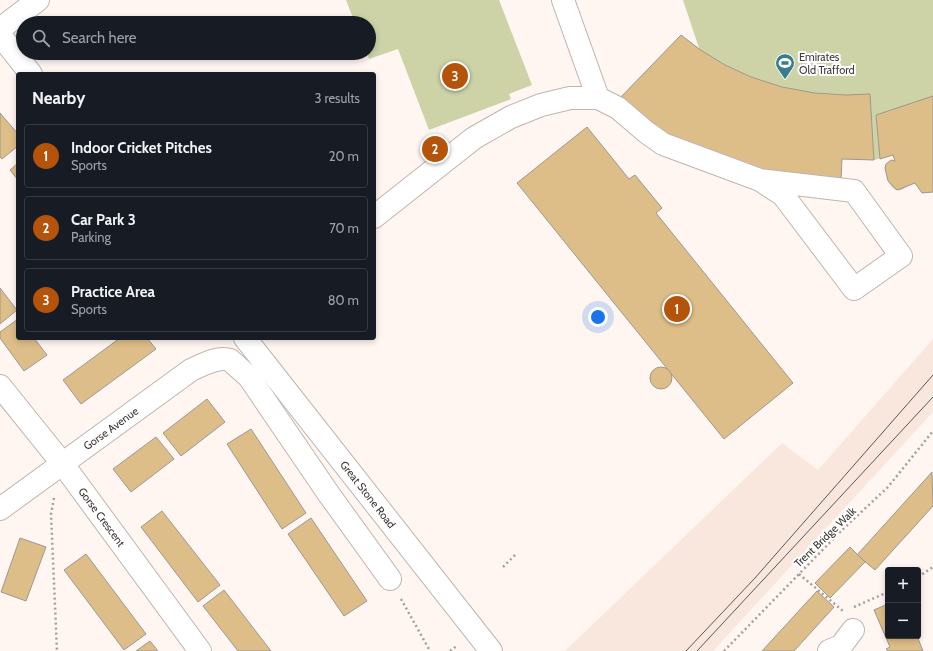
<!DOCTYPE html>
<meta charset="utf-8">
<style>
:root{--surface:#171b24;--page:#242831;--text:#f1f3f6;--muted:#9ea1a6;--line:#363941;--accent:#b45309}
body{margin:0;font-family:Cabin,sans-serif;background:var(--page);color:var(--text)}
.controls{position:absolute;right:12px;bottom:12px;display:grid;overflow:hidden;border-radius:4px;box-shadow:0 2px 6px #0003}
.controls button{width:36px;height:36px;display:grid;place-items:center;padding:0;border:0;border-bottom:1px solid var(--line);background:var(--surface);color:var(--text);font:20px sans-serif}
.you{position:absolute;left:598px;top:317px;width:14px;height:14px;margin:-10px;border:3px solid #fff;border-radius:50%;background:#1a73e8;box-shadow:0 0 0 6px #1a73e833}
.badge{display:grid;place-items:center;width:26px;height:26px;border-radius:50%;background:var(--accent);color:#fff;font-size:13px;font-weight:700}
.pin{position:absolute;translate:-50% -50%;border:2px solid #fff;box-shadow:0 1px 4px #0006}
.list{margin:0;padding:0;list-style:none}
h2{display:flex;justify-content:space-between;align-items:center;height:52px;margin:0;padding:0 16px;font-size:17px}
h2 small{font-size:13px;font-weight:400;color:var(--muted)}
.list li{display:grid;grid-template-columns:26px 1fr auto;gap:12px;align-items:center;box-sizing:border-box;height:64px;margin:0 8px 8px;padding:0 8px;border:1px solid var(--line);border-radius:4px}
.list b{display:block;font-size:15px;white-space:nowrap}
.list p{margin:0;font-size:13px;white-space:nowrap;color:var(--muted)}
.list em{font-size:13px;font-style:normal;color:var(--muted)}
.icon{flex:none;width:22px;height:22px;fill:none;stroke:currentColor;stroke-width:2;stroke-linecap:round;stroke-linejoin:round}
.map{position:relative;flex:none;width:933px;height:651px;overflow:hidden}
.search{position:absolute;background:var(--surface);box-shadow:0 2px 6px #0003;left:16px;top:16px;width:360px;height:44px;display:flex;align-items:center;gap:10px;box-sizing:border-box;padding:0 14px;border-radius:22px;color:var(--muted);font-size:15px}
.panel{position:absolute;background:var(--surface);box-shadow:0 2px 6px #0003;left:16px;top:72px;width:360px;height:268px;border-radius:4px}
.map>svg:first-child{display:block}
.built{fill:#f9e7de}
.green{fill:#cdd3a7}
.building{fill:#debe88;stroke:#9d9890}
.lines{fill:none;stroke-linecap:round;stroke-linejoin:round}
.minor-casing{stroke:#bfb4b0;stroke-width:24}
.path{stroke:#a59e9b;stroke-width:2.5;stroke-dasharray:2 3;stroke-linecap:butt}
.minor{stroke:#fff;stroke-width:22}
.tram{stroke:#5c5655;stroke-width:1}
.labels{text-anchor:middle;stroke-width:4;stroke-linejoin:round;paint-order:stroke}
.poi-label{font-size:11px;fill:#3c3736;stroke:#fff;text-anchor:start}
.street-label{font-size:11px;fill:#3c3736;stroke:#fff}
</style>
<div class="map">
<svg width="933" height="651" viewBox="0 0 933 651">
<rect width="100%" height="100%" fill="#fff6f2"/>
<!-- built -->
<path class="built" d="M 933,339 L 933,412 L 713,651 L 565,651 L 782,443 L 818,470 Z"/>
<!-- green -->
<g class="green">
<path d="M 346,0 L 499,0 L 532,85 L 509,94 L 511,99 L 429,130 L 398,49 L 369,59 L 367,53 L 369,53 L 369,23 L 355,23 Z"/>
<path d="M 683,0 L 933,0 L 933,192 L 922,193 L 915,183 C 910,184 906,188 901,190 C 890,193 886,175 885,168 L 889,162 L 895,160 L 893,155 L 874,160 L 842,159 L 620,98 L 681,35 L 699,48 Z"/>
</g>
<!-- building -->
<g class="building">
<path d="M 681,35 L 699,49 L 725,65 L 751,77 L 782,87 L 815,93 L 846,95 L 870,94 L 874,160 L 842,159 L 841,180 L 740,168 L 675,141 L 620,98 Z"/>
<path d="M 933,96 L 933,192 L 922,193 L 915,183 L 897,190 L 888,181 L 885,168 L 886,164 L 891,160 L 895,161 L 893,155 L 880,159 L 876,115 Z"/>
<path d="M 0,113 L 18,134 L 18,146 L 2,159 L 0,157 Z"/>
<path d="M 587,127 L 629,179 L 635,175 L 662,208 L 656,213 L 793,383 L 724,439 L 517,183 Z"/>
<path d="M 18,163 L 18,180 L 10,170 Z"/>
<path d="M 0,288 L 17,310 L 0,324 Z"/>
<path d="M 18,319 L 18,338 L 34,338 L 47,355 L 24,371 L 0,338 L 0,332 Z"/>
<path d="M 120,338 L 147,338 L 156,349 L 81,404 L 63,380 Z"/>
<circle cx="661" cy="378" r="11"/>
<path d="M 207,399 L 225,422 L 181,456 L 163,433 Z"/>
<path d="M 251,429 L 306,513 L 282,529 L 227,444 Z"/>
<path d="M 156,437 L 174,459 L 131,492 L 113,469 Z"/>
<path d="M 932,472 L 933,506 L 875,570 L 857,555 Z"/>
<path d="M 162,511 L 220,585 L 198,602 L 141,527 Z"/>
<path d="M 311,518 L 367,601 L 344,616 L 288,534 Z"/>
<path d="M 20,538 L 46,547 L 26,601 L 1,592 Z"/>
<path d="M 850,547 L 865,562 L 830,598 L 815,583 Z"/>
<path d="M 86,554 L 146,634 L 124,650 L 64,570 Z"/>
<path d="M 224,590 L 271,651 L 238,651 L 203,606 Z"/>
<path d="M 817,591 L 834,607 L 794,651 L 762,651 Z"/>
<path d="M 888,604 L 888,636 L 917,636 L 923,651 L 888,651 L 886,649 L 890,647 L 874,610 Z"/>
<path d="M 150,641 L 158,651 L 136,651 Z"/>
</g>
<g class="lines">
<!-- minor casing -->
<g class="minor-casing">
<g id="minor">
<path d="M 563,0 L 598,98"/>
<path d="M 0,29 L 38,0"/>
<path d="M 0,35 L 31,74"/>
<path d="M 374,217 L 474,138 L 511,117 L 541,105 L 570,98 L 598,98 L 618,108 L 646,132 L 663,144 L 760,180 L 854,191 L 901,256 L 854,289 L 783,195 L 760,180"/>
<path id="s1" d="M 245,338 L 491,651"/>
<path id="s2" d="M 0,386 L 62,463 L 200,651"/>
<path id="s3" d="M 0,509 L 191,370 C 202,365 218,356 230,360 L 249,377 L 328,493 L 390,579"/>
<path d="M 829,651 L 841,646 L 853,630"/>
</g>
</g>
<!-- path -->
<g class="path">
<path d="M 54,498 L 51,514 L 57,651"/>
<path d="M 503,567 L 516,554"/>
<path d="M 799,574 L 843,611"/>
<path d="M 918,577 L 933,567"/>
<path d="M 401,599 L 430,651"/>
<path d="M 854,607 L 888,592"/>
<path d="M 450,651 L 458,645"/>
<path d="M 724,651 L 841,531 L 888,487 L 933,431"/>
</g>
<!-- minor -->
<use href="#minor" class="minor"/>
<!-- tram -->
<g class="tram">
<path d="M 686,651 L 755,578 L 933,375"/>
<path d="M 697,651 L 933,397"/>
</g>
</g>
<!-- icons -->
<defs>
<g id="stadium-pin" transform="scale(1)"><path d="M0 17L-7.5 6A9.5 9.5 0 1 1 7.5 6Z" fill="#397d8c" stroke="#fff"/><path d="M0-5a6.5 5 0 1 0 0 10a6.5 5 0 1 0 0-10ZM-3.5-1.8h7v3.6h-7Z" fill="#fff"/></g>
</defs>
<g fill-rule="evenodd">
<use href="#stadium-pin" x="785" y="63"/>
</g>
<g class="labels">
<!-- poi labels -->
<g class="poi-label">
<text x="799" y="61">Emirates<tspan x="799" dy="13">Old Trafford</tspan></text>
</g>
<!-- street labels -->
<g class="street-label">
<text dy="4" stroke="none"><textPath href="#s3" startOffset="137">Gorse Avenue</textPath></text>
<text dy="4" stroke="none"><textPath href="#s1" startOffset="199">Great Stone Road</textPath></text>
<text dy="4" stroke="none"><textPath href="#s2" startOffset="166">Gorse Crescent</textPath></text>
<text transform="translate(825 537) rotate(-44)" y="4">Trent Bridge Walk</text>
</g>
</g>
</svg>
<div class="controls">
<button>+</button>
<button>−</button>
</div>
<div class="you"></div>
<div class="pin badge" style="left:677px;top:309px">1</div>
<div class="pin badge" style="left:435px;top:149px">2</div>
<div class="pin badge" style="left:455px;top:76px">3</div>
<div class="search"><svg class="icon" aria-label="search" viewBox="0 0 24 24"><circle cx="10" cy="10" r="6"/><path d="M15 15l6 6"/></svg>Search here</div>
<section class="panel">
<h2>Nearby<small>3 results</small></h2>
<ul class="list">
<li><span class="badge">1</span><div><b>Indoor Cricket Pitches</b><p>Sports</p></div><em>20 m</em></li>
<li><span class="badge">2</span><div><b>Car Park 3</b><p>Parking</p></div><em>70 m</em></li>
<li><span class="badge">3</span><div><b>Practice Area</b><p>Sports</p></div><em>80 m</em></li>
</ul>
</section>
</div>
